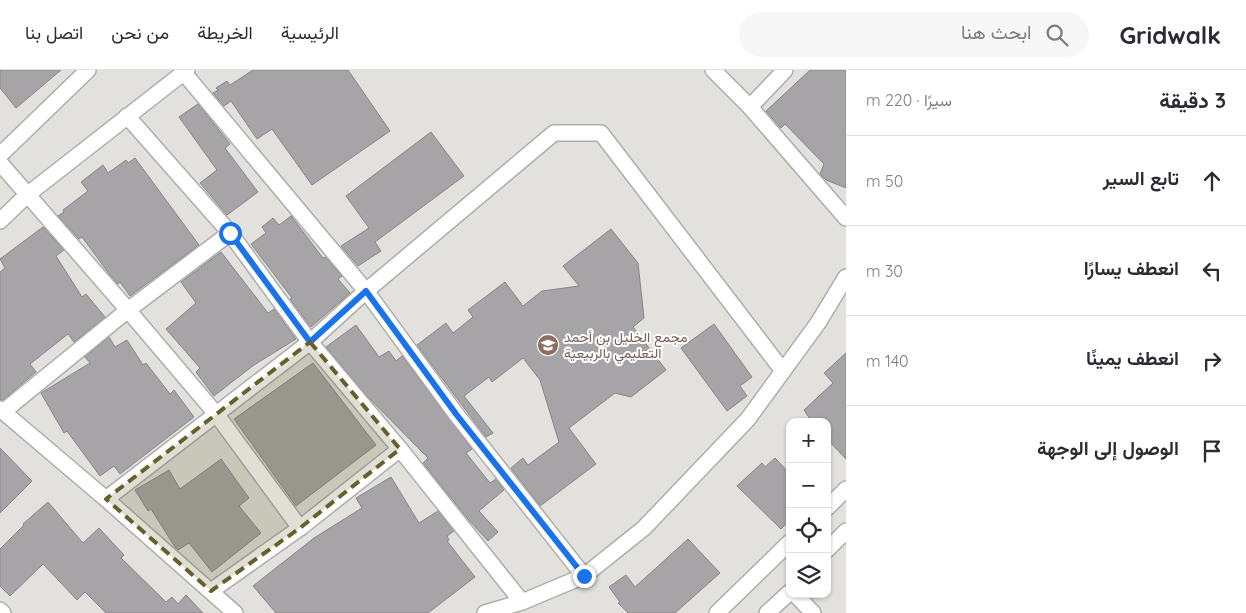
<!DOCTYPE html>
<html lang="ar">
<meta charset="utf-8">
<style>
:root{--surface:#fff;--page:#f7f7f7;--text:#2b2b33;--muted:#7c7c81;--line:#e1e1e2}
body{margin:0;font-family:Quicksand,Vazirmatn,sans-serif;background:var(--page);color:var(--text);direction:rtl}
.controls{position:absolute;right:15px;bottom:15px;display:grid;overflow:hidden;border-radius:10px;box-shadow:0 1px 4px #0004}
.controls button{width:45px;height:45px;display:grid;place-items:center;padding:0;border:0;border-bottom:1px solid var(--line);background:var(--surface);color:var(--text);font:25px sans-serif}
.stop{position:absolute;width:15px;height:15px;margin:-11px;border:4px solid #1a73e8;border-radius:50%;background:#fff}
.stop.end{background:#1a73e8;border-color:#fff;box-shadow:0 1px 5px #0008}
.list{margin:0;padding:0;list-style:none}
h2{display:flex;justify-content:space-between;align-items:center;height:65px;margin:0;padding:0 20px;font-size:21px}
h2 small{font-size:16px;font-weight:400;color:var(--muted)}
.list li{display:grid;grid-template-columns:32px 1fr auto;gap:15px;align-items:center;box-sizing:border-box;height:90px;padding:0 20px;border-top:1px solid var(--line)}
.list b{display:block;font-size:19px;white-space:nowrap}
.list em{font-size:16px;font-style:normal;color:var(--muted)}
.icon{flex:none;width:28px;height:28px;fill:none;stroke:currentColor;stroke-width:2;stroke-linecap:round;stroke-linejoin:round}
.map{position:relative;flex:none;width:846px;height:543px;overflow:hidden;direction:ltr}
header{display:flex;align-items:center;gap:30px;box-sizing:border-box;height:70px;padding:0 25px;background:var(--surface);border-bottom:1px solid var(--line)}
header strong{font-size:24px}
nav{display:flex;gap:28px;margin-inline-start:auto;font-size:18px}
.search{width:350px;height:45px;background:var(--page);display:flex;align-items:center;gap:12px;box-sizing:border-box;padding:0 18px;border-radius:28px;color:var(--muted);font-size:19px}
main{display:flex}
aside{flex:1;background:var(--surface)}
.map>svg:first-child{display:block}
.building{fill:#a6a4a6;stroke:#878587}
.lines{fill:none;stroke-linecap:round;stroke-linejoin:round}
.street-casing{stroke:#aeadab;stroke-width:18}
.street{stroke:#fff;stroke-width:15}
.route{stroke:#1a73e8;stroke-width:6}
.marked{fill:#67602c;fill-opacity:0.2;stroke:#67602c;stroke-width:4;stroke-dasharray:10 6;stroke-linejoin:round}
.labels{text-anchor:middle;stroke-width:4;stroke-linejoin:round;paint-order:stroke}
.education-label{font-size:14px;fill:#785e54;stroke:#fff;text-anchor:start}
</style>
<header>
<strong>Gridwalk</strong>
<div class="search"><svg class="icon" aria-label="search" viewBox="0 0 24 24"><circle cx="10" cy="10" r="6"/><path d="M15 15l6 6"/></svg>ابحث هنا</div>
<nav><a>الرئيسية</a><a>الخريطة</a><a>من نحن</a><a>اتصل بنا</a></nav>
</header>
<main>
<aside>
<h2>3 دقيقة<small>سيرًا · 220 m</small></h2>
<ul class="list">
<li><svg class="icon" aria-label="ahead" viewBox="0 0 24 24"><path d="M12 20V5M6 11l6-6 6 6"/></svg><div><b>تابع السير</b></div><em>50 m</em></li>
<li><svg class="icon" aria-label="left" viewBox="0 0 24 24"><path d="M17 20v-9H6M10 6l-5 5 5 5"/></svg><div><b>انعطف يسارًا</b></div><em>30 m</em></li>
<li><svg class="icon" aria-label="right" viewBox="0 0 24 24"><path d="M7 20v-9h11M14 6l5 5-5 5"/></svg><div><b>انعطف يمينًا</b></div><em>140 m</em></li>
<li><svg class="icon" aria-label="arrive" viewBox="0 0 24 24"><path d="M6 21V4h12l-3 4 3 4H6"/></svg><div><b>الوصول إلى الوجهة</b></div></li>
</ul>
</aside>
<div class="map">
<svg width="846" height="543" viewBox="0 0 846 543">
<rect width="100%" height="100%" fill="#e2e1de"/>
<!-- building -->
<g class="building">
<path d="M 0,0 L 61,0 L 16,38 L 0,18 Z"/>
<path d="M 253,0 L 348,0 L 390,61 L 312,115 L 272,59 L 257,69 L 231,31 L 224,36 L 213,23 L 218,20 L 216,18 L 227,11 L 230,15 Z"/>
<path d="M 810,0 L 846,0 L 846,118 L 826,110 L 820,104 L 824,94 L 785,54 L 781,58 L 766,41 Z"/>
<path d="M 198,34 L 230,74 L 225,78 L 258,122 L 227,145 L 200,113 L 217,100 L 179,47 Z"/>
<path d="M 431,62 L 464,106 L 375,172 L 381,181 L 358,196 L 341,176 L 369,158 L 346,126 Z"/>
<path d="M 135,88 L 199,175 L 130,226 L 120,212 L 118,214 L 110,205 L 82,167 L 79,169 L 58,146 L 64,142 L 63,140 L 88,121 L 81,112 L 103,95 L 108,103 L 126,90 L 128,93 Z"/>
<path d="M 291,146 L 323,188 L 325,187 L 342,206 L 338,209 L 350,223 L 311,257 L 290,229 L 292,228 L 251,174 L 266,163 L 262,157 L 273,148 L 279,155 Z"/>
<path d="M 43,157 L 64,180 L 56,186 L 82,227 L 86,224 L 105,247 L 74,272 L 68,264 L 30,294 L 36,302 L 3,330 L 0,330 L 0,202 L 5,198 L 0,189 Z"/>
<path d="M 611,159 L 638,193 L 644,248 L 633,257 L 666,300 L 631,327 L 615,323 L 569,358 L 596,394 L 540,436 L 511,398 L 523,388 L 528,395 L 559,372 L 540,310 L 523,288 L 492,312 L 489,307 L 464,326 L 493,363 L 486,367 L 417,275 L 446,253 L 453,263 L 473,247 L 468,240 L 505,212 L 523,236 L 542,221 L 579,216 L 563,196 Z"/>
<path d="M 221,182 L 268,243 L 274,239 L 296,269 L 254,295 L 214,326 L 196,302 L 200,298 L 166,259 L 196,233 L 181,212 Z"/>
<path d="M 714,254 L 752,307 L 740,316 L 747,326 L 727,341 L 681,278 Z"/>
<path d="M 356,255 L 379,287 L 389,281 L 396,291 L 402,286 L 472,379 L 466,383 L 490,413 L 496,409 L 504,420 L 479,441 L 498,462 L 488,471 L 468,449 L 423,393 L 428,388 L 366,325 L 326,277 Z"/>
<path d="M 109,267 L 115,277 L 127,270 L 143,295 L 146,293 L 170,324 L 174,320 L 194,347 L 120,404 L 114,396 L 100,406 L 67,361 L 64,363 L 41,323 L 90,293 L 85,287 Z"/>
<path d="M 846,283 L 846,389 L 827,369 L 827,352 L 812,352 L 804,340 L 833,313 L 824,303 Z"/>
<path d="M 313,293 L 376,375 L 296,436 L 234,349 Z"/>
<path d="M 0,378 L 32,411 L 0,443 Z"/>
<path d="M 775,388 L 790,404 L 790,450 L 781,459 L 737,416 L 762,393 L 765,397 Z"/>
<path d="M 221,389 L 249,428 L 239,436 L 261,463 L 212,502 L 189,473 L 178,480 L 175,477 L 151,439 L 148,441 L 135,420 L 169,400 L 180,419 Z"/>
<path d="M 391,407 L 419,453 L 438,441 L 454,461 L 447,466 L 449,470 L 447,471 L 475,507 L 428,543 L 276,543 L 253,516 L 314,468 L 362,438 L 356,428 Z"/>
<path d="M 48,432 L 83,473 L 99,458 L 124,485 L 121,488 L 166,532 L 172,527 L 178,534 L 186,525 L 203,543 L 106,543 L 85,522 L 77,530 L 43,494 L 10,526 L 0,516 L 0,479 L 24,455 L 23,454 Z"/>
<path d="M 688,469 L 720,503 L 675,543 L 628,543 L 618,533 L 620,532 L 609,517 L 626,505 L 635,517 Z"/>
</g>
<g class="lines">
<!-- street casing -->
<g class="street-casing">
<g id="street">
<path d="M 713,0 L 750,37 L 846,148"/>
<path d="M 750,37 L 785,0"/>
<path d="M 127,46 L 230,163 L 310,272 L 400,379 L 522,532"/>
<path d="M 0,85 L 88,0"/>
<path d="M 0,93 L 128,240 L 217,345 L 300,458"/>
<path d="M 0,151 L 27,125 L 187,0"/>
<path d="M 0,339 L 106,429 L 235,543"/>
<path d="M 4,341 L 128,240 L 230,163"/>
<path d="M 106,429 L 310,272 L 366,221 L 184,3"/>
<path d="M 827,438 L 846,419"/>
<path d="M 827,480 L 846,461"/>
<path d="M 584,506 L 456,344 L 366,221 L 554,63 L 601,63 L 783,301"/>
<path d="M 211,521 L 300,458 L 400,379"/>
<path d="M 795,524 L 813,543"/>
<path d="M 0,540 L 3,543"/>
<path d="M 485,543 L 522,532 L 584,506 L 644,458 L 748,349 L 818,253 L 846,207"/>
<path d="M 717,543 L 790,472"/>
<path d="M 767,543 L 790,522"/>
</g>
</g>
<!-- street -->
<use href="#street" class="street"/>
</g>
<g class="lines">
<!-- route -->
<path class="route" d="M 230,163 L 310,272 L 366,221 L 456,344 L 584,506"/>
</g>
<!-- marked area -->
<path class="marked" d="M 310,272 L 400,379 L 300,458 L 211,521 L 106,429 Z"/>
<!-- icons -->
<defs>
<g id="school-disc" transform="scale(1.125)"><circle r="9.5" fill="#8d6e63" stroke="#fff"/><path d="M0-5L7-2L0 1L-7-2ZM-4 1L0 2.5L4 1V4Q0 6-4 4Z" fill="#fff"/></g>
</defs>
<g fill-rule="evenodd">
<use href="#school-disc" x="548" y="275"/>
</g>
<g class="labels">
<!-- education labels -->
<g class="education-label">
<text x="564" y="272">مجمع الخليل بن أحمد<tspan x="564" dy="16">التعليمي بالربيعية</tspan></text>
</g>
</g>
</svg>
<div class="controls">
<button>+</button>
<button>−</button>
<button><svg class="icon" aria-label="locate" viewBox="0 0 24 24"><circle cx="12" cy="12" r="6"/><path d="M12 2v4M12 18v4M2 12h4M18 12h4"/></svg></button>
<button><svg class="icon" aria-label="layers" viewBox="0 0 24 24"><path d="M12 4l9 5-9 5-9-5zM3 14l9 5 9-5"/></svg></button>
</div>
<div class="stop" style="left:230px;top:163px"></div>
<div class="stop end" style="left:584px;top:506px"></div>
</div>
</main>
